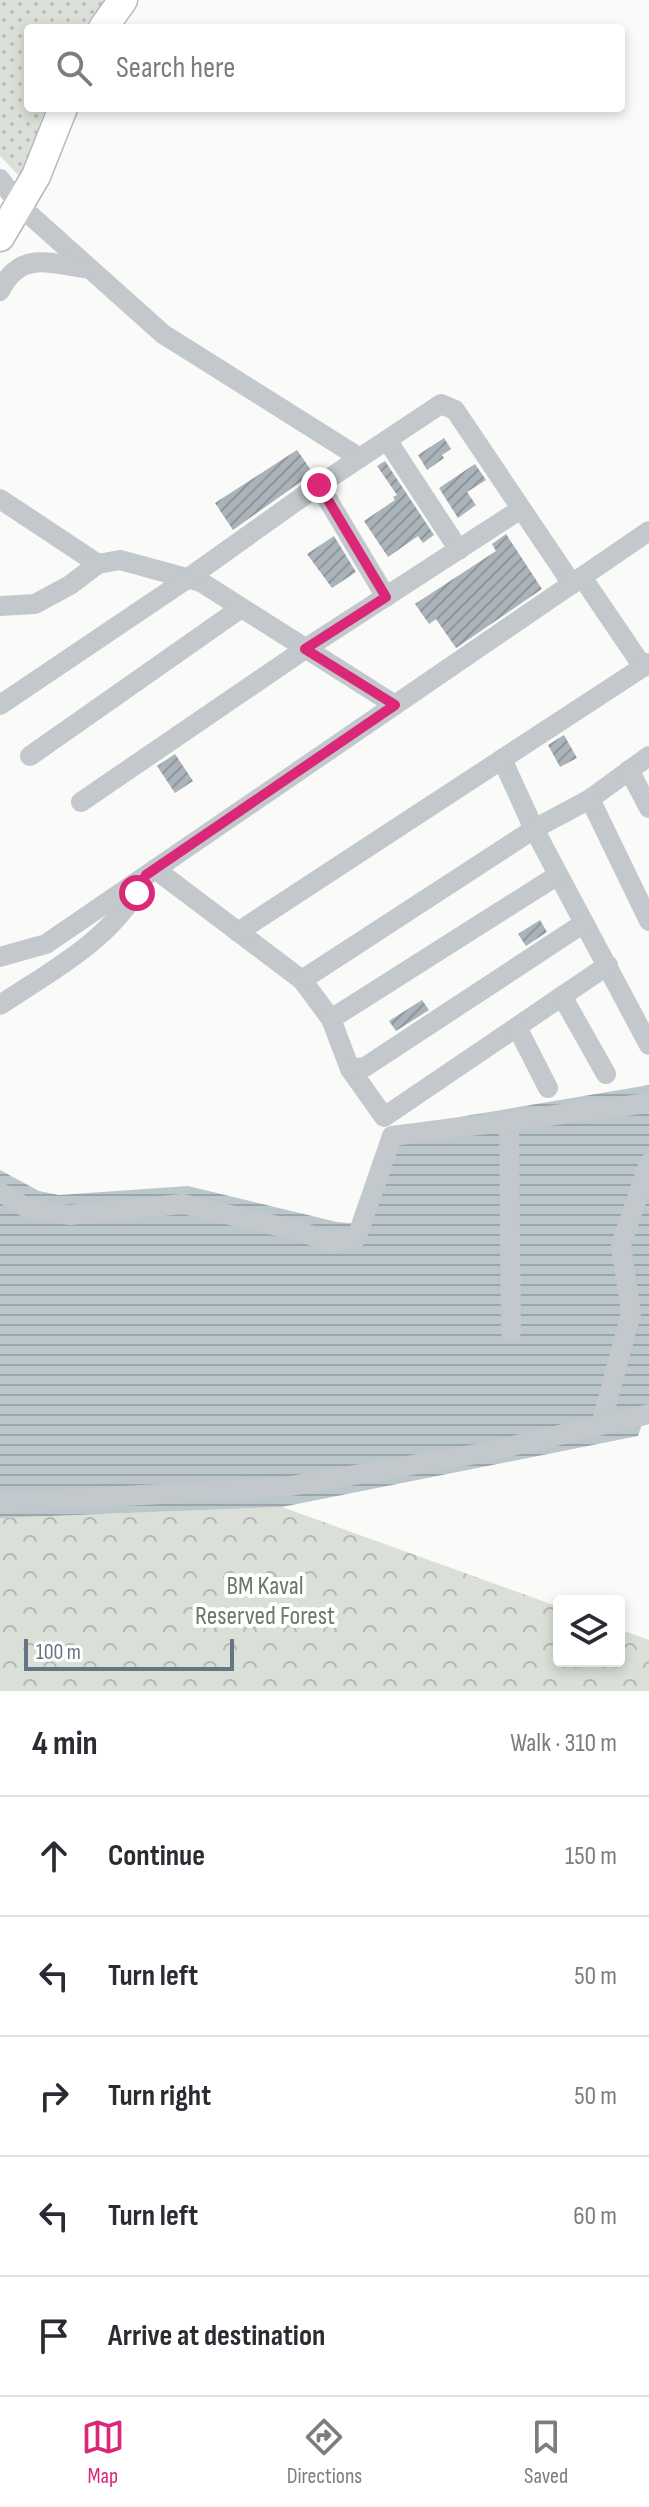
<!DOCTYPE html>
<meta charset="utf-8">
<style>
:root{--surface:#fff;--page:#f2f2f3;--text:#2b2b33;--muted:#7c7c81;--line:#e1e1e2;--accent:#db2777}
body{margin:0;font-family:"Sofia Sans Condensed",sans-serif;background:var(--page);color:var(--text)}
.controls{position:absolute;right:24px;bottom:24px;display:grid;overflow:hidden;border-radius:8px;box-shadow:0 4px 12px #0003}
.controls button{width:72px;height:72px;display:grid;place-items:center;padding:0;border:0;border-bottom:2px solid var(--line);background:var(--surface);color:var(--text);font:40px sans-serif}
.scale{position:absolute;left:24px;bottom:20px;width:210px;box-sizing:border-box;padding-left:8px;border:4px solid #657683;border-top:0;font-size:22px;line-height:28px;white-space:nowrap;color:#657683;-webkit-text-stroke:6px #fff;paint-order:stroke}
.stop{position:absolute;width:24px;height:24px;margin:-18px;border:6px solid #db2777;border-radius:50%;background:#fff}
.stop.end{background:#db2777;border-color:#fff;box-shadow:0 2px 8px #0008}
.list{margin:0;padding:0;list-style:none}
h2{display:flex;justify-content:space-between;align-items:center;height:104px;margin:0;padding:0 32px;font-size:34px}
h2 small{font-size:26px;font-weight:400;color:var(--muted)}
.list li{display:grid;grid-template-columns:52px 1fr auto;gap:24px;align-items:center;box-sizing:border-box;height:120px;padding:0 32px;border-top:2px solid var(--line)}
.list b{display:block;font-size:30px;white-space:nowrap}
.list em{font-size:26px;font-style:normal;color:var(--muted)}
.icon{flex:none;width:44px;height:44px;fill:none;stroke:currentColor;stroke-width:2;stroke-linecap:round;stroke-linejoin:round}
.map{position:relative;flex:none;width:649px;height:1691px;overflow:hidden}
.search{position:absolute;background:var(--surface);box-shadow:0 4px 12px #0003;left:24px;right:24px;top:24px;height:88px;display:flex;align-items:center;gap:20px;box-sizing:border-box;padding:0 28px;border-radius:8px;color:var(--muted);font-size:30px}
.sheet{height:704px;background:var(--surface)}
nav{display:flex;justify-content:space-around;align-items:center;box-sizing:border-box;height:112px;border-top:2px solid var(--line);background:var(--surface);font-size:22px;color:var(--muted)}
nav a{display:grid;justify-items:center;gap:4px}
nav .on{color:var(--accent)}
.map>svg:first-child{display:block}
.grass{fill:url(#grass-dots)}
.forest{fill:url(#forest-crowns)}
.water{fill:url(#water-rules)}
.building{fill:url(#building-hatch)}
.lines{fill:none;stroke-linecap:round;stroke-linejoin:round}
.highway-casing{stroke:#b4b9bd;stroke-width:31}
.minor{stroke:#c3c8cc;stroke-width:20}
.highway{stroke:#fff;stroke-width:28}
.route{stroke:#db2777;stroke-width:10}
.labels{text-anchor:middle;stroke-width:8;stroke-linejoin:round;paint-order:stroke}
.park-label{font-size:26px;fill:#687a64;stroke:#fff}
</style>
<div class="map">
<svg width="649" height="1691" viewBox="0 0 649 1691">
<defs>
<pattern id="grass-dots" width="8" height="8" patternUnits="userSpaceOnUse" patternTransform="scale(2)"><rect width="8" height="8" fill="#dadfd7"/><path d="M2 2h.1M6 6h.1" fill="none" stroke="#b4b9b4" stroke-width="1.8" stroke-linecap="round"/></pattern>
<pattern id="forest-crowns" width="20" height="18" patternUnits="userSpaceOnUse" patternTransform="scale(2)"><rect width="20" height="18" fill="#dadfd7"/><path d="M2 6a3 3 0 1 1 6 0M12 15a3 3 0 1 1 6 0" fill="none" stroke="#b4b9b4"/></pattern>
<pattern id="water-rules" width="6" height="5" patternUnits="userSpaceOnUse" patternTransform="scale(2)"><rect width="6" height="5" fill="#bbc7cb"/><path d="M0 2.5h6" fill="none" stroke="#9ca6aa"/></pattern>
<pattern id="building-hatch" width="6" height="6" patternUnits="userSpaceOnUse" patternTransform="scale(2)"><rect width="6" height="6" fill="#aab3b9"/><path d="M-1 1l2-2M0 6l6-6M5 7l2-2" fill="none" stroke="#8e969c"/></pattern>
</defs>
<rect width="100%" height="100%" fill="#fafaf8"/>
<!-- grass -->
<path class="grass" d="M 0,0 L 107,0 L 86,28 L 28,28 L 28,108 L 46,108 L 20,177 L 0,156 Z"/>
<!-- forest -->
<path class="forest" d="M 282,1507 L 559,1607 L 559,1661 L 619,1661 L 619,1629 L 649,1640 L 649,1691 L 0,1691 L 0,1518 Z"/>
<!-- water -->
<path class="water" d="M 649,1085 L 649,1403 L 638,1436 L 282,1507 L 0,1518 L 0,1170 L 39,1191 L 59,1195 L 188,1186 L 337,1222 L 360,1224 L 388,1129 Z"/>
<!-- building -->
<g class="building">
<path d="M 444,438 L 451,449 L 442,455 L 444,458 L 427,470 L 418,455 Z"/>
<path d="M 297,450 L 313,473 L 233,530 L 215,503 Z"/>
<path d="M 385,461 L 434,535 L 423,543 L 418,536 L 388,557 L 364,521 L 395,500 L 393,497 L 397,495 L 377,466 Z"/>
<path d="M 475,464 L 486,480 L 467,492 L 476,505 L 458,518 L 439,488 Z"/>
<path d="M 506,534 L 542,589 L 456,648 L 436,619 L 429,624 L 415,604 L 496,551 L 492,544 Z"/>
<path d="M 334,536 L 356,572 L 332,588 L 307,554 Z"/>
<path d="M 564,735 L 577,758 L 560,767 L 548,745 Z"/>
<path d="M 175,754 L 193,781 L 175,793 L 157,766 Z"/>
<path d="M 540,920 L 547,932 L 526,946 L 518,934 Z"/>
<path d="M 422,1000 L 429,1010 L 396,1031 L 389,1021 Z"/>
</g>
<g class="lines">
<!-- highway casing -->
<g class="highway-casing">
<g id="highway">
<path d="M 103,28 L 123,0"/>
<path d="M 0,237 L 36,176 L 63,108"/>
</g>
</g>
<!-- minor -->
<g class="minor">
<path d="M 0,179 L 20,206 L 163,334 L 360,458"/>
<path d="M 0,291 C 20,249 52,264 90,269"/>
<path d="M 387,440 L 459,550"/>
<path d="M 0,499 L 98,564"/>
<path d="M 582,577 L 643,667"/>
<path d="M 386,597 L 319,485 L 441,404 L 455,410 L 572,584"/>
<path d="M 0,606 L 35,604 L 70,585 L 98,564 L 120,560 L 201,582 L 395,705"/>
<path d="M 0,705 L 187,579 L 319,485"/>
<path d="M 30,756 L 241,608"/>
<path d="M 649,756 L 590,799 L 649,921"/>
<path d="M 502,759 L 534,829 L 649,1045"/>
<path d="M 629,770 L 649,808"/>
<path d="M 81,802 L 305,649 L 521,509"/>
<path d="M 155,869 L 302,980 L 331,1019 L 350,1069 L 384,1117 L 608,965"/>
<path d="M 238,932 L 649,663"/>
<path d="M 0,957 L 46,944 L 649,531"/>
<path d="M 302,980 L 534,829 L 590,799"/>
<path d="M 562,996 L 606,1074"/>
<path d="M 0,1005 C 51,971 111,940 141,884"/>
<path d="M 331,1019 L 558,875"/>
<path d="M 517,1027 L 548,1088"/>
<path d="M 350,1069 L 365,1067 L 584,923"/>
<path d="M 509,1121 L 511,1332"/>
<path d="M 0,1192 L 27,1208 L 69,1215 L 183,1204 L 299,1231 L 330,1242 L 357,1237 L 392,1136 L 649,1103"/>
<path d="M 601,1425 L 631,1313 L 621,1245 L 649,1163"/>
<path d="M 0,1503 L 285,1487 L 482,1453 L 649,1414"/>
</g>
<!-- highway -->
<use href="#highway" class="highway"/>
</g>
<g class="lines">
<!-- route -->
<path class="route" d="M 137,893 L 146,875 L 395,705 L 305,649 L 386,597 L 319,485"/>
</g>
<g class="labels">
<!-- park labels -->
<g class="park-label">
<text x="265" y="1594">BM Kaval<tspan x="265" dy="30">Reserved Forest</tspan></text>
</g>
</g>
</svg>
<div class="controls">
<button><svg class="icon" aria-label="layers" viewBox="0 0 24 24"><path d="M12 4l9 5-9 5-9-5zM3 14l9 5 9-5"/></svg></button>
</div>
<div class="scale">100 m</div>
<div class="stop" style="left:137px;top:893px"></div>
<div class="stop end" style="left:319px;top:485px"></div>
<div class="search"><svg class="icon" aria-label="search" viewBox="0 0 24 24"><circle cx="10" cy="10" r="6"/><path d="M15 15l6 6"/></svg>Search here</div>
</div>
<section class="sheet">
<h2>4 min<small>Walk · 310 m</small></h2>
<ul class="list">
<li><svg class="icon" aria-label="ahead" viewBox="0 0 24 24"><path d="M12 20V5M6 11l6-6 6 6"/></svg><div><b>Continue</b></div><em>150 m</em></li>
<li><svg class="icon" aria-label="left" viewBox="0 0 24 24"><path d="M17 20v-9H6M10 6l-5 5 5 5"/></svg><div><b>Turn left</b></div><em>50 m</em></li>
<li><svg class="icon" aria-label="right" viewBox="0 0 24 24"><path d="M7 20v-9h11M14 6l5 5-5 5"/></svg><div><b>Turn right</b></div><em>50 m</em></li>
<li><svg class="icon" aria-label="left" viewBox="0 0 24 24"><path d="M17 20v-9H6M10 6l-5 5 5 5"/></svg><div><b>Turn left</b></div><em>60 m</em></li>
<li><svg class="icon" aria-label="arrive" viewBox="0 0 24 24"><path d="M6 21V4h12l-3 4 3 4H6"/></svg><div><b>Arrive at destination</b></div></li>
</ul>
</section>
<nav>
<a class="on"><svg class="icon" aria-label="map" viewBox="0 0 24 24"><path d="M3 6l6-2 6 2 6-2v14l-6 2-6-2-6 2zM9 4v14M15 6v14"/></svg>Map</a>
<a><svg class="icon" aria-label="directions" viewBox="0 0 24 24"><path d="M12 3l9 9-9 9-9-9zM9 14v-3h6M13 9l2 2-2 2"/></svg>Directions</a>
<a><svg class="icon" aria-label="saved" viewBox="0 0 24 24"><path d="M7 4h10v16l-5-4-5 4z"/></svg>Saved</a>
</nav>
